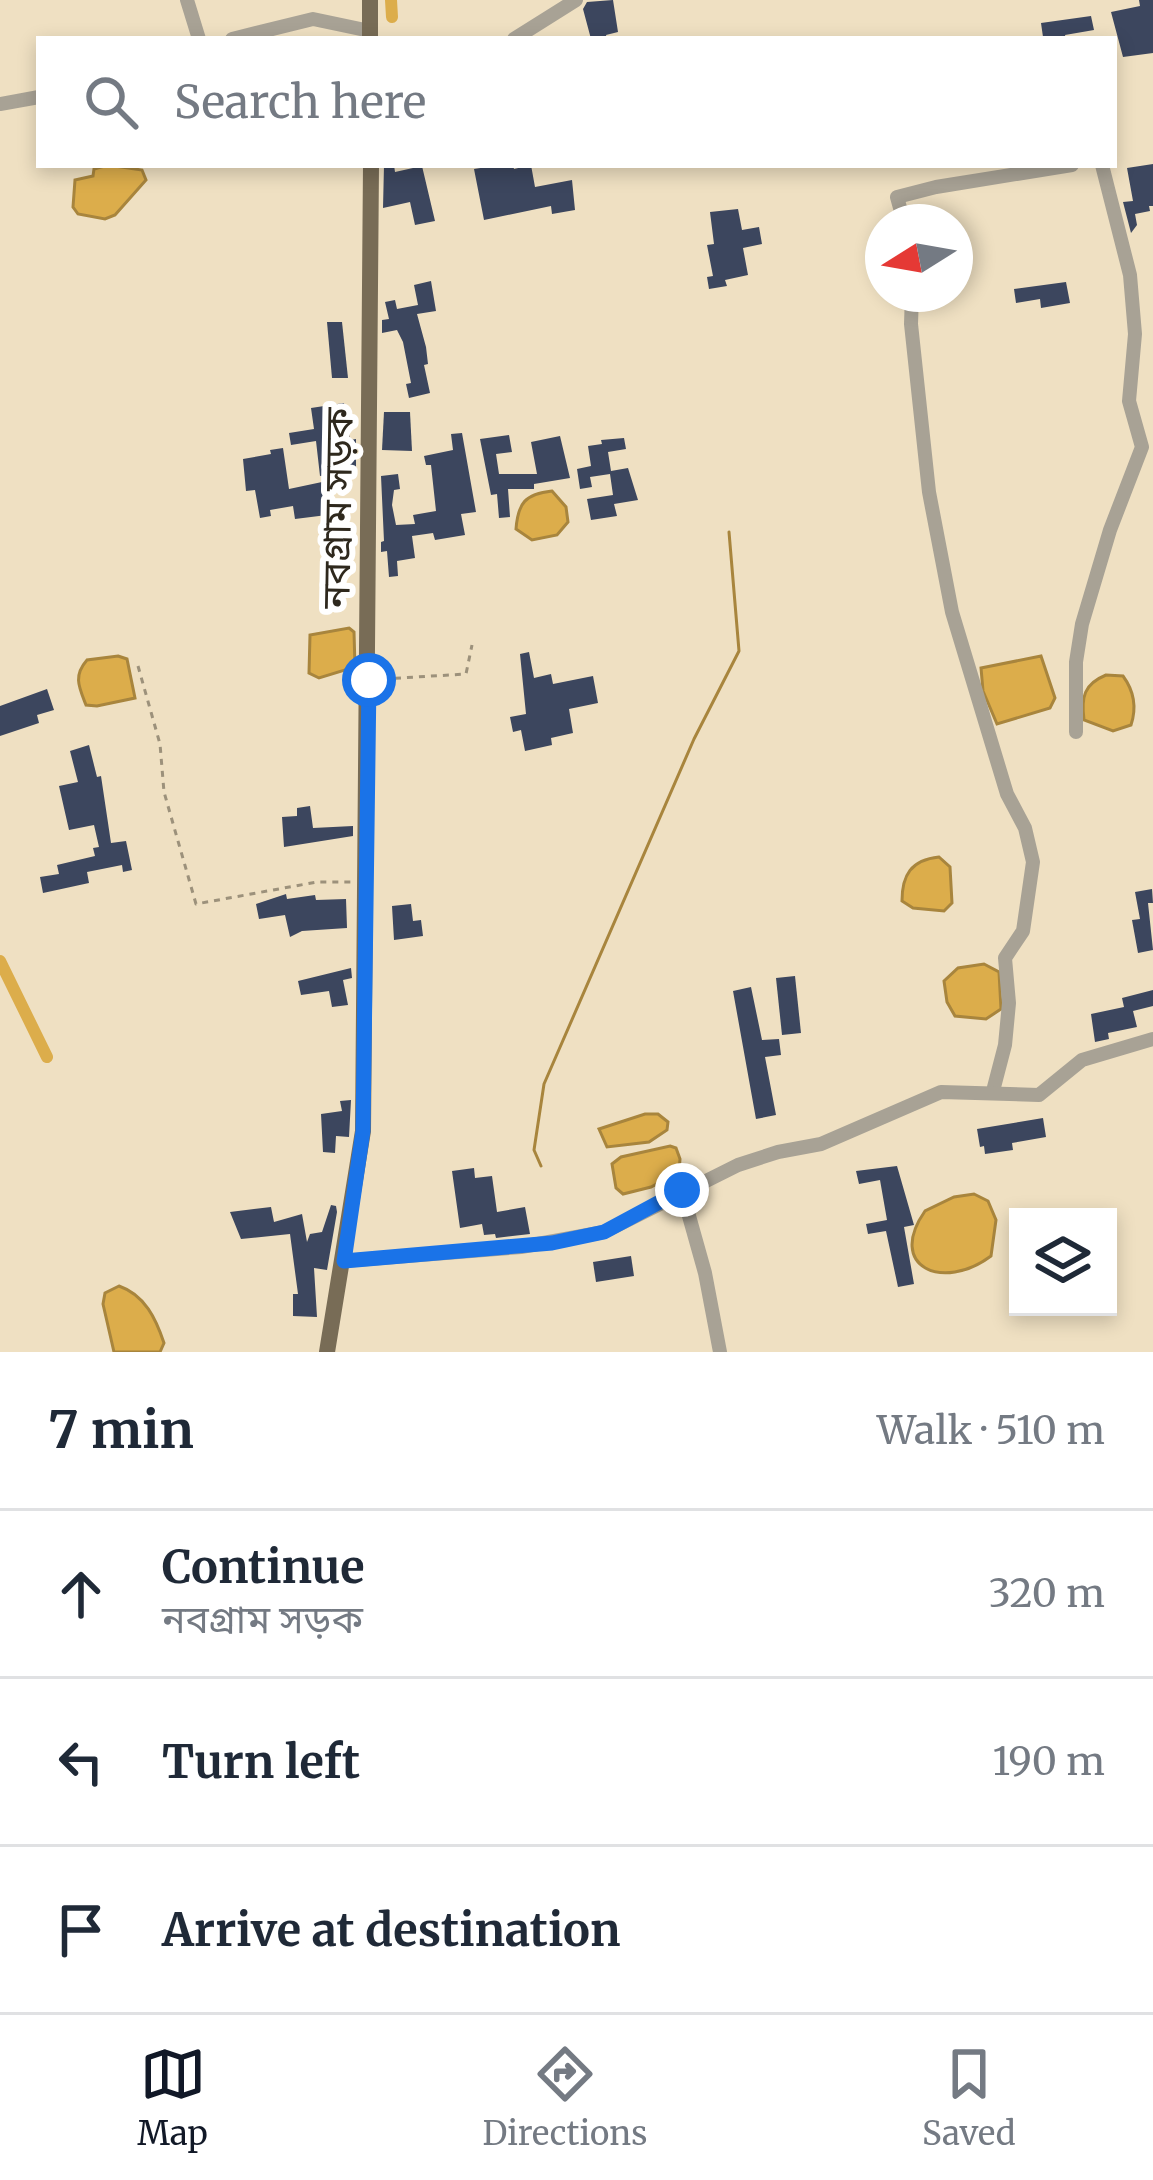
<!DOCTYPE html>
<meta charset="utf-8">
<style>
:root{--surface:#fff;--page:#f6f6f7;--text:#1f2937;--muted:#747a83;--line:#e0e1e3;--accent:#111827}
body{margin:0;font-family:Merriweather,"Noto Sans Bengali",serif;background:var(--page);color:var(--text)}
.controls{position:absolute;right:36px;bottom:36px;display:grid;overflow:hidden;border-radius:0px;box-shadow:0 6px 18px #0003}
.controls button{width:108px;height:108px;display:grid;place-items:center;padding:0;border:0;border-bottom:3px solid var(--line);background:var(--surface);color:var(--text);font:60px sans-serif}
.compass{position:absolute;left:865px;top:204px;width:108px;height:108px;border-radius:50%;background:var(--surface);box-shadow:0 6px 18px #0003;rotate:259deg}
.stop{position:absolute;width:36px;height:36px;margin:-27px;border:9px solid #1a73e8;border-radius:50%;background:#fff}
.stop.end{background:#1a73e8;border-color:#fff;box-shadow:0 3px 12px #0008}
.list{margin:0;padding:0;list-style:none}
h2{display:flex;justify-content:space-between;align-items:center;height:156px;margin:0;padding:0 48px;font-size:51px}
h2 small{font-size:39px;font-weight:400;color:var(--muted)}
.list li{display:grid;grid-template-columns:78px 1fr auto;gap:36px;align-items:center;box-sizing:border-box;height:168px;padding:0 48px;border-top:3px solid var(--line)}
.list b{display:block;font-size:45px;white-space:nowrap}
.list p{margin:0;font-size:39px;white-space:nowrap;color:var(--muted)}
.list em{font-size:39px;font-style:normal;color:var(--muted)}
.icon{flex:none;width:66px;height:66px;fill:none;stroke:currentColor;stroke-width:2;stroke-linecap:round;stroke-linejoin:round}
.map{position:relative;flex:none;width:1153px;height:1352px;overflow:hidden}
.search{position:absolute;background:var(--surface);box-shadow:0 6px 18px #0003;left:36px;right:36px;top:36px;height:132px;display:flex;align-items:center;gap:30px;box-sizing:border-box;padding:0 42px;border-radius:0px;color:var(--muted);font-size:45px}
.sheet{height:660px;background:var(--surface)}
nav{display:flex;justify-content:space-around;align-items:center;box-sizing:border-box;height:168px;border-top:3px solid var(--line);background:var(--surface);font-size:33px;color:var(--muted)}
nav a{display:grid;justify-items:center;gap:6px}
nav .on{color:var(--accent)}
.map>svg:first-child{display:block}
.water{fill:#dcad4b;stroke:#a8853d;stroke-width:3}
.lines{fill:none;stroke-linecap:round;stroke-linejoin:round}
.stream{stroke:#a8853d;stroke-width:3}
.canal{stroke:#dcad4b;stroke-width:12}
.building{fill:#3c465e}
.path{stroke:#9c917b;stroke-width:3;stroke-dasharray:6 6;stroke-linecap:butt}
.minor{stroke:#a8a295;stroke-width:14}
.major{stroke:#786c56;stroke-width:16}
.route{stroke:#1a73e8;stroke-width:15}
.labels{text-anchor:middle;stroke-width:12;stroke-linejoin:round;paint-order:stroke}
.street-label{font-size:39px;fill:#2e281d;stroke:#fff}
</style>
<div class="map">
<svg width="1153" height="1352" viewBox="0 0 1153 1352">
<rect width="100%" height="100%" fill="#efe0c2"/>
<!-- water -->
<g class="water">
<path d="M 108,165 L 142,170 L 146,180 L 115,215 L 105,219 L 78,214 L 73,207 L 75,180 L 93,176 L 94,169 Z"/>
<path d="M 552,491 L 566,507 L 568,522 L 557,535 L 532,540 L 516,529 C 518,503 525,494 552,491 Z"/>
<path d="M 349,628 L 354,632 L 355,667 L 319,678 L 309,673 L 310,635 Z"/>
<path d="M 118,656 L 127,659 L 135,698 L 97,706 L 86,705 C 79,687 73,676 87,660 Z"/>
<path d="M 1041,656 L 1055,698 L 1050,708 L 997,724 L 983,691 L 981,668 Z"/>
<path d="M 1106,675 L 1123,676 C 1134,691 1137,707 1131,725 L 1113,731 L 1084,720 C 1081,697 1084,684 1106,675 Z"/>
<path d="M 939,857 L 950,867 L 952,903 L 944,911 L 913,908 L 902,901 C 902,875 911,860 939,857 Z"/>
<path d="M 984,964 L 999,972 L 1001,1009 L 986,1019 L 955,1016 L 947,1002 L 944,981 L 958,968 Z"/>
<path d="M 645,1114 L 658,1114 L 668,1122 L 667,1130 L 649,1142 L 607,1147 L 599,1129 Z"/>
<path d="M 670,1146 L 676,1148 L 680,1159 L 679,1172 L 651,1187 L 623,1194 L 616,1188 L 612,1164 L 621,1157 Z"/>
<path d="M 974,1194 L 988,1201 L 996,1220 L 991,1256 C 943,1292 886,1267 925,1211 L 954,1197 Z"/>
<path d="M 119,1286 C 145,1295 156,1319 164,1343 L 160,1352 L 114,1352 L 103,1304 L 105,1293 Z"/>
</g>
<g class="lines">
<!-- stream -->
<path class="stream" d="M 541,1166 L 534,1150 L 544,1084 L 694,739 L 739,651 L 729,532"/>
<!-- canal -->
<g class="canal">
<path d="M 391,0 L 392,17"/>
<path d="M 0,961 L 47,1057"/>
</g>
</g>
<!-- building -->
<g class="building">
<path d="M 613,0 L 618,32 L 606,35 L 607,39 L 591,39 L 583,9 L 587,2 Z"/>
<path d="M 1139,0 L 1153,0 L 1153,53 L 1123,57 L 1111,12 L 1140,6 Z"/>
<path d="M 1091,16 L 1094,30 L 1065,35 L 1066,39 L 1043,37 L 1041,23 Z"/>
<path d="M 1153,164 L 1153,206 L 1149,206 L 1150,211 L 1135,214 L 1137,225 L 1131,233 L 1123,202 L 1133,201 L 1127,168 Z"/>
<path d="M 384,165 L 394,165 L 395,172 L 422,166 L 435,221 L 415,225 L 410,202 L 383,208 Z"/>
<path d="M 500,165 L 513,165 L 514,169 L 531,165 L 535,187 L 572,180 L 575,210 L 552,214 L 551,206 L 484,220 L 474,169 Z"/>
<path d="M 738,209 L 742,230 L 759,227 L 762,244 L 743,248 L 748,275 L 725,280 L 727,286 L 709,289 L 707,277 L 713,276 L 707,245 L 714,244 L 710,212 Z"/>
<path d="M 431,281 L 436,311 L 417,314 L 426,347 L 428,364 L 424,365 L 430,393 L 409,398 L 406,384 L 411,383 L 403,342 L 397,330 L 382,333 L 382,320 L 389,319 L 385,302 L 395,300 L 397,309 L 418,305 L 414,285 Z"/>
<path d="M 1066,282 L 1070,303 L 1041,308 L 1040,299 L 1016,303 L 1014,289 Z"/>
<path d="M 327,322 L 342,322 L 348,378 L 332,378 Z"/>
<path d="M 344,403 L 350,440 L 356,439 L 356,471 L 320,476 L 316,441 L 291,445 L 289,433 L 314,429 L 311,408 Z"/>
<path d="M 384,412 L 410,412 L 412,451 L 382,450 Z"/>
<path d="M 462,433 L 476,512 L 461,514 L 465,535 L 435,540 L 433,533 L 412,536 L 415,558 L 397,561 L 398,576 L 389,577 L 387,551 L 381,552 L 381,542 L 384,541 L 381,476 L 398,474 L 400,489 L 394,490 L 392,505 L 396,525 L 415,524 L 413,515 L 436,511 L 431,465 L 426,465 L 424,456 L 453,450 L 451,434 Z"/>
<path d="M 509,435 L 512,452 L 496,454 L 499,474 L 537,474 L 531,442 L 560,436 L 570,478 L 534,484 L 534,489 L 508,489 L 510,517 L 499,518 L 497,494 L 491,495 L 480,439 Z"/>
<path d="M 624,438 L 626,449 L 608,452 L 611,471 L 628,468 L 638,500 L 614,504 L 617,516 L 591,520 L 587,499 L 613,495 L 610,474 L 590,477 L 592,487 L 580,489 L 577,469 L 591,466 L 588,446 L 602,444 L 601,440 Z"/>
<path d="M 283,448 L 289,489 L 322,482 L 324,496 L 331,494 L 335,514 L 295,519 L 293,506 L 270,510 L 271,516 L 260,518 L 255,490 L 246,491 L 243,459 L 271,454 L 270,450 Z"/>
<path d="M 529,652 L 534,678 L 551,674 L 553,684 L 593,676 L 598,703 L 569,709 L 573,733 L 551,738 L 552,745 L 525,751 L 521,730 L 513,732 L 510,717 L 526,714 L 520,654 Z"/>
<path d="M 47,689 L 54,710 L 37,715 L 39,723 L 0,736 L 0,706 Z"/>
<path d="M 89,745 L 97,777 L 101,776 L 111,843 L 126,841 L 132,870 L 123,872 L 122,865 L 87,872 L 89,883 L 43,893 L 40,877 L 59,874 L 57,865 L 95,856 L 93,848 L 99,847 L 94,825 L 69,830 L 59,786 L 78,782 L 70,751 Z"/>
<path d="M 310,806 L 313,828 L 353,826 L 353,836 L 284,847 L 282,817 L 297,816 L 297,808 Z"/>
<path d="M 1152,889 L 1153,903 L 1148,903 L 1153,950 L 1138,953 L 1132,920 L 1140,919 L 1135,892 Z"/>
<path d="M 286,894 L 287,899 L 315,895 L 316,900 L 346,899 L 347,928 L 302,931 L 290,937 L 285,915 L 259,919 L 256,904 Z"/>
<path d="M 411,904 L 413,921 L 421,920 L 423,936 L 394,940 L 392,906 Z"/>
<path d="M 351,968 L 352,978 L 343,980 L 348,1005 L 332,1007 L 329,991 L 301,995 L 298,981 Z"/>
<path d="M 795,976 L 801,1033 L 782,1035 L 776,978 Z"/>
<path d="M 751,987 L 762,1040 L 779,1039 L 781,1055 L 765,1057 L 776,1115 L 756,1119 L 733,991 Z"/>
<path d="M 1153,990 L 1153,1006 L 1133,1011 L 1137,1027 L 1108,1033 L 1109,1039 L 1095,1042 L 1091,1014 L 1124,1007 L 1122,998 Z"/>
<path d="M 351,1100 L 349,1137 L 336,1136 L 335,1153 L 323,1152 L 321,1114 L 342,1111 L 340,1101 Z"/>
<path d="M 1043,1118 L 1046,1137 L 1012,1143 L 1013,1150 L 985,1154 L 984,1146 L 980,1147 L 977,1129 Z"/>
<path d="M 897,1166 L 914,1225 L 904,1227 L 914,1284 L 898,1287 L 886,1231 L 868,1234 L 866,1224 L 887,1220 L 880,1180 L 859,1184 L 856,1171 Z"/>
<path d="M 474,1168 L 475,1178 L 492,1176 L 497,1212 L 525,1207 L 530,1234 L 496,1238 L 495,1234 L 484,1235 L 482,1224 L 460,1228 L 452,1171 Z"/>
<path d="M 331,1205 L 336,1206 L 337,1212 L 327,1270 L 314,1268 L 317,1317 L 293,1316 L 293,1294 L 298,1294 L 290,1234 L 241,1239 L 230,1212 L 271,1207 L 274,1222 L 302,1214 L 307,1242 L 310,1234 L 322,1232 Z"/>
<path d="M 631,1256 L 634,1276 L 596,1282 L 593,1262 Z"/>
</g>
<g class="lines">
<!-- path -->
<g class="path">
<path d="M 138,666 L 160,744 L 164,792 L 196,904 L 317,882 L 353,882"/>
<path d="M 383,679 L 466,674 L 472,645"/>
</g>
<!-- minor -->
<g class="minor">
<path d="M 187,0 L 199,39"/>
<path d="M 232,39 L 313,19 L 370,31"/>
<path d="M 514,39 L 576,0"/>
<path d="M 0,104 L 39,97"/>
<path d="M 904,222 L 897,197 L 936,187 L 1072,165"/>
<path d="M 912,294 L 911,324 L 929,492 L 952,612 L 1007,794 L 1025,828 L 1033,862 L 1023,931 L 1005,958 L 1009,1003 L 1005,1045 L 993,1091"/>
<path d="M 1076,732 L 1076,662 L 1082,624 L 1110,530 L 1142,447 L 1129,401 L 1135,334 L 1130,275 L 1102,165"/>
<path d="M 682,1191 L 705,1273 L 720,1352"/>
<path d="M 344,1261 L 521,1247 L 604,1232 L 738,1165 L 778,1152 L 821,1144 L 941,1092 L 1039,1095 L 1082,1060 L 1153,1039"/>
</g>
<!-- major -->
<g class="major">
<path d="M 370,0 L 370,39"/>
<path d="M 327,1352 L 363,1131 L 371,165"/>
</g>
</g>
<g class="lines">
<!-- route -->
<path class="route" d="M 369,680 L 363,1131 L 344,1261 L 552,1243 L 604,1232 L 682,1190"/>
</g>
<g class="labels">
<!-- street labels -->
<g class="street-label">
<text transform="translate(337 508) rotate(-89)" y="14">নবগ্রাম সড়ক</text>
</g>
</g>
</svg>
<div class="controls">
<button><svg class="icon" aria-label="layers" viewBox="0 0 24 24"><path d="M12 4l9 5-9 5-9-5zM3 14l9 5 9-5"/></svg></button>
</div>
<svg class="compass" viewBox="-18 -18 36 36"><path d="M0-13l5 13h-10z" fill="#e53935"/><path d="M0 13l5-13h-10z" fill="#747a83"/></svg>
<div class="stop" style="left:369px;top:680px"></div>
<div class="stop end" style="left:682px;top:1190px"></div>
<div class="search"><svg class="icon" aria-label="search" viewBox="0 0 24 24"><circle cx="10" cy="10" r="6"/><path d="M15 15l6 6"/></svg>Search here</div>
</div>
<section class="sheet">
<h2>7 min<small>Walk · 510 m</small></h2>
<ul class="list">
<li><svg class="icon" aria-label="ahead" viewBox="0 0 24 24"><path d="M12 20V5M6 11l6-6 6 6"/></svg><div><b>Continue</b><p>নবগ্রাম সড়ক</p></div><em>320 m</em></li>
<li><svg class="icon" aria-label="left" viewBox="0 0 24 24"><path d="M17 20v-9H6M10 6l-5 5 5 5"/></svg><div><b>Turn left</b></div><em>190 m</em></li>
<li><svg class="icon" aria-label="arrive" viewBox="0 0 24 24"><path d="M6 21V4h12l-3 4 3 4H6"/></svg><div><b>Arrive at destination</b></div></li>
</ul>
</section>
<nav>
<a class="on"><svg class="icon" aria-label="map" viewBox="0 0 24 24"><path d="M3 6l6-2 6 2 6-2v14l-6 2-6-2-6 2zM9 4v14M15 6v14"/></svg>Map</a>
<a><svg class="icon" aria-label="directions" viewBox="0 0 24 24"><path d="M12 3l9 9-9 9-9-9zM9 14v-3h6M13 9l2 2-2 2"/></svg>Directions</a>
<a><svg class="icon" aria-label="saved" viewBox="0 0 24 24"><path d="M7 4h10v16l-5-4-5 4z"/></svg>Saved</a>
</nav>
